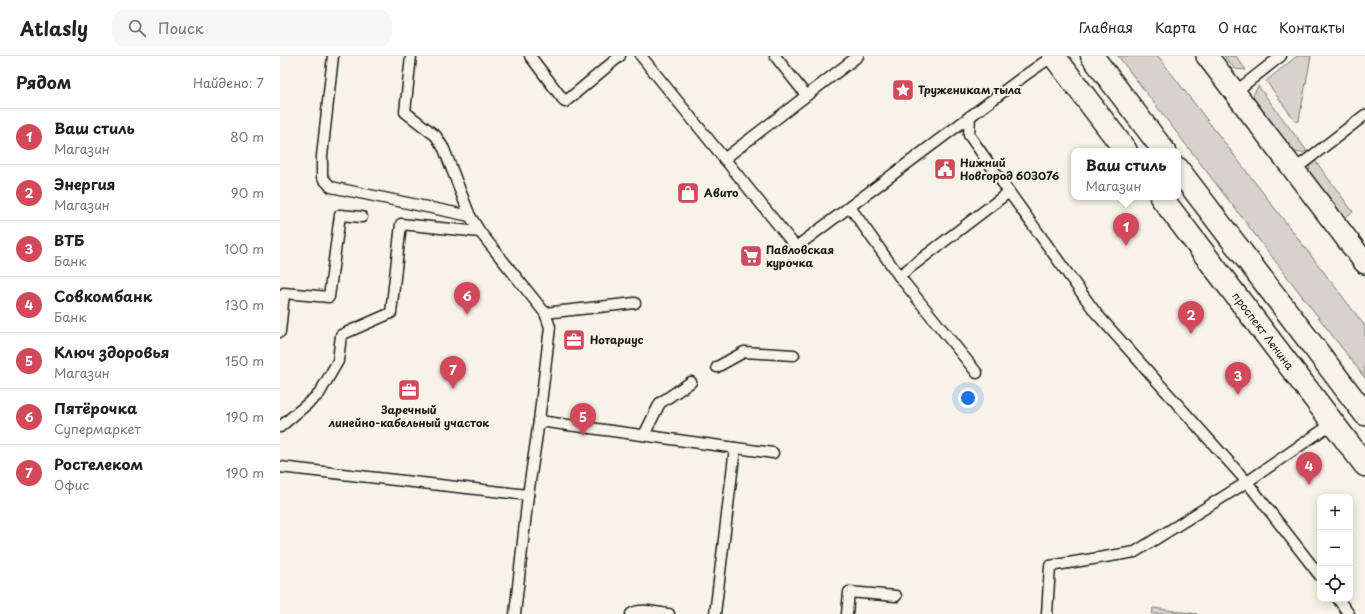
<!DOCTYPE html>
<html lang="ru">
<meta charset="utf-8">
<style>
:root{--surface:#fff;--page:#f6f6f6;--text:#222;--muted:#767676;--line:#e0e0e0;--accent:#d1495b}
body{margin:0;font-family:"Playpen Sans",sans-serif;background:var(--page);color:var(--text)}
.controls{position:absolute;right:12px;bottom:12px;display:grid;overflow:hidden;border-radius:8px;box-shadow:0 2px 10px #0003}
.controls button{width:36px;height:36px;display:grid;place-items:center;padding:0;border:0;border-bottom:1px solid var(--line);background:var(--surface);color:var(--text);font:20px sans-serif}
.you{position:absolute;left:688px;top:342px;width:14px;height:14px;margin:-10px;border:3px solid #fff;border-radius:50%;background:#1a73e8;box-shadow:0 0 0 6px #1a73e833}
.badge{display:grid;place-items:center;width:26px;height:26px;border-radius:50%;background:var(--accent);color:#fff;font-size:13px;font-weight:700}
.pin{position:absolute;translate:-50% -33px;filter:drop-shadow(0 1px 2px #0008)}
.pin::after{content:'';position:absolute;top:21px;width:14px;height:12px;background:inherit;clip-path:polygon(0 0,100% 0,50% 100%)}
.popup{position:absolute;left:791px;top:92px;width:110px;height:52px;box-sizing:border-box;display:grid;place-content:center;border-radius:8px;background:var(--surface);filter:drop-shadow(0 1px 3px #0005);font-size:13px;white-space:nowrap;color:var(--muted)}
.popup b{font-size:15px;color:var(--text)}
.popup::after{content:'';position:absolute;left:50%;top:100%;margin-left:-8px;border:8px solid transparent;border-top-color:var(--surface)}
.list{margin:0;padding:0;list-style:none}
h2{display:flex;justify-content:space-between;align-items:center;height:52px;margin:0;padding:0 16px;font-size:17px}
h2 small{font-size:13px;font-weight:400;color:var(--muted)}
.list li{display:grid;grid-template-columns:26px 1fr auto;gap:12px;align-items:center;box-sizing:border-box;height:56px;padding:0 16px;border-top:1px solid var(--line)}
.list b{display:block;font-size:15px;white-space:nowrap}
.list p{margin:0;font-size:13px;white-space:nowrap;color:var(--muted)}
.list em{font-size:13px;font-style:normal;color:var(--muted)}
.icon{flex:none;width:22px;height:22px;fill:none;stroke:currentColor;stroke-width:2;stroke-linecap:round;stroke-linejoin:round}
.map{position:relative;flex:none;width:1085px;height:558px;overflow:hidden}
header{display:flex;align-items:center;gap:24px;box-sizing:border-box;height:56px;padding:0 20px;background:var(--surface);border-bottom:1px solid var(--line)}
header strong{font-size:19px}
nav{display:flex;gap:22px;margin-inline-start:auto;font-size:14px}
.search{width:280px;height:36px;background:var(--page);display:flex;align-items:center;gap:10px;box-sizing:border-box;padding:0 14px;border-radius:12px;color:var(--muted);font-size:15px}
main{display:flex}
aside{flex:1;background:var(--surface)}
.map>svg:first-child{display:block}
.green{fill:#d7d3cb;stroke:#7a7874}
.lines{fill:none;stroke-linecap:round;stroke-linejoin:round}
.service-casing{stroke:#1c1c1c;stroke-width:13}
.minor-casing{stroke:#1c1c1c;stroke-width:24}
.primary-casing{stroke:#1c1c1c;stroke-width:25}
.service{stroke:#f7f3e8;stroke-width:10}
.minor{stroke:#f7f3e8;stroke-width:21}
.primary{stroke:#f7f3e8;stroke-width:22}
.labels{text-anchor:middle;stroke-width:4;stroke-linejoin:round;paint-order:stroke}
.poi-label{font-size:11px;font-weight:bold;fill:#1c1c1c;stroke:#f7f3e8;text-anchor:start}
.street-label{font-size:11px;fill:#1c1c1c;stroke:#f7f3e8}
</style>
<header>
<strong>Atlasly</strong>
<div class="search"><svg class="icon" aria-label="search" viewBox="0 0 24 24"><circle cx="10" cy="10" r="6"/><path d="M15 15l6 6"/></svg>Поиск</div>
<nav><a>Главная</a><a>Карта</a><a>О нас</a><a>Контакты</a></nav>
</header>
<main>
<aside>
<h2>Рядом<small>Найдено: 7</small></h2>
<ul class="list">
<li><span class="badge">1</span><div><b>Ваш стиль</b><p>Магазин</p></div><em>80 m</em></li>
<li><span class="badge">2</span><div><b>Энергия</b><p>Магазин</p></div><em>90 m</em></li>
<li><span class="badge">3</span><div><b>ВТБ</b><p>Банк</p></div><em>100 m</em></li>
<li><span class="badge">4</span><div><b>Совкомбанк</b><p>Банк</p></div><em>130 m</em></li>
<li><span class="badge">5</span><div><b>Ключ здоровья</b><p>Магазин</p></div><em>150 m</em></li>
<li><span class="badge">6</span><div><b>Пятёрочка</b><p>Супермаркет</p></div><em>190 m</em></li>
<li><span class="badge">7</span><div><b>Ростелеком</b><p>Офис</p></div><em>190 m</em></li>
</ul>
</aside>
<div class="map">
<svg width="1085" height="558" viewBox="0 0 1085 558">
<rect width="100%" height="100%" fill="#f7f3e8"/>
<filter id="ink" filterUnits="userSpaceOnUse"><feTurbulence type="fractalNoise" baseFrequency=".025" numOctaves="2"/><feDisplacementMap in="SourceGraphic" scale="8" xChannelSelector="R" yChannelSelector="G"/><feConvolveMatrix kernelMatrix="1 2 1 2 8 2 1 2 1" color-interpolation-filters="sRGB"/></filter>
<g filter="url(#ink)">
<!-- green -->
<g class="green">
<path d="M 838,0 L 878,0 L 1085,270 L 1085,322 Z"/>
<path d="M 944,0 L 956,0 L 966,14 L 955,13 Z"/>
<path d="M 1017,0 L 1031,0 L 1019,64 L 1016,66 L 986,25 Z"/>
<path d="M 978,30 L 1027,95 L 1020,97 L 1012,95 L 974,45 L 973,40 Z"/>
<path d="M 1034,103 L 1073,156 L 1063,162 L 1029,117 L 1030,108 Z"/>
<path d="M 873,552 L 917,558 L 872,558 Z"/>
</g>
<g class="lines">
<!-- service casing -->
<g class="service-casing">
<g id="service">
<path d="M 53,0 L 42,100 L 42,121 L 51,131 L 190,160"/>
<path d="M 250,0 L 285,46 L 340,0"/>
<path d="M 361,0 L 516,191 L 744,20 L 773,0"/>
<path d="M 495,0 L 526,39"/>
<path d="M 955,36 L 1001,0"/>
<path d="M 690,60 L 689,79 L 729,136"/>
<path d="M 444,103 L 578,0"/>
<path d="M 1014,114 L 1085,59"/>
<path d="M 570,151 L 619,220 L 729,136 L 816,257 L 967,426 L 1040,520"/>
<path d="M 619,220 L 697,317"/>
<path d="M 265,257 L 355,247"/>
<path d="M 0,276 L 4,237 L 49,241 L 60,159 L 82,161"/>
<path d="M 437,311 L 464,296 L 514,299"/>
<path d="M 259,365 L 493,397"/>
<path d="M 0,371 L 39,338 L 58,305 L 61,279 L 111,257 L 121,168 L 200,176"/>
<path d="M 364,379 L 380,347 L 411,326"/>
<path d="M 0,411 L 248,439 L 259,365 L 270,271 L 265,257 L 200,176 L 190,160 L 164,93 L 156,80 L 125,56 L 131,0"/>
<path d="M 1058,543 L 1069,558"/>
<path d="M 235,558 L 248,439"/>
<path d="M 351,558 C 360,551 378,557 389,558"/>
<path d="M 435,558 L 455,392"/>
<path d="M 567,558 L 569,536 L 616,540"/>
<path d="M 767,558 L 770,510 L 855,496 L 967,426 L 1053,367"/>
</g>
</g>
<!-- minor casing -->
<g class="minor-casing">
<path id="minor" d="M 927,0 L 1085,207"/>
</g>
<!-- primary casing -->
<g class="primary-casing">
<g id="primary">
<path d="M 774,0 L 846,95"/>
<path d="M 812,0 L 884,95"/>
<path d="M 898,113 L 1085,358"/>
<path d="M 881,141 L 1085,409"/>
</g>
</g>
<!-- service -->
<use href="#service" class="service"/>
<!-- minor -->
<use href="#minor" class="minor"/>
<!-- primary -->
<use href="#primary" class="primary"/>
</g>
</g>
<!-- icons -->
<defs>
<g id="sight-square" transform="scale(1.15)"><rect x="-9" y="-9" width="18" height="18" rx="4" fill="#d1495b" stroke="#f7f3e8"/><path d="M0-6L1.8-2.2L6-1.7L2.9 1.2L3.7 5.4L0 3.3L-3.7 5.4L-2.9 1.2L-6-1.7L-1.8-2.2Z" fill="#fff"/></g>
<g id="civic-square" transform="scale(1.15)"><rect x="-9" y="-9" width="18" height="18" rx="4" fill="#d1495b" stroke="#f7f3e8"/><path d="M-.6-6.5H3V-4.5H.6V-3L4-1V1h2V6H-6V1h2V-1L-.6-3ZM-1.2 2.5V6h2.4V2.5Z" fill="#fff"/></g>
<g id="shop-square" transform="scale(1.15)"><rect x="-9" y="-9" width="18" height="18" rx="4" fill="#d1495b" stroke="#f7f3e8"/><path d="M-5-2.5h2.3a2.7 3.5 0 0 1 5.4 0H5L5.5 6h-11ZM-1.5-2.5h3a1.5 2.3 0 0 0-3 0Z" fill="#fff"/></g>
<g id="supermarket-square" transform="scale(1.15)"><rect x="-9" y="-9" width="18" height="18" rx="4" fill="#d1495b" stroke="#f7f3e8"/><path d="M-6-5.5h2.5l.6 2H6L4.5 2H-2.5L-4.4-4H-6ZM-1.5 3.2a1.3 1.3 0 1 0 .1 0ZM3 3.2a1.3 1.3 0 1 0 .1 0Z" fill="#fff"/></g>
<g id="office-square" transform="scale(1.15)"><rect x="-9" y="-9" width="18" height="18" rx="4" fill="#d1495b" stroke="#f7f3e8"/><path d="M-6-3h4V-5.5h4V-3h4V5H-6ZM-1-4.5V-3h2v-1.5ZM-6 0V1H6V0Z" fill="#fff"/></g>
</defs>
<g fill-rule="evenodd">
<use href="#sight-square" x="623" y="34"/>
<use href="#civic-square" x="665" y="113"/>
<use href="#shop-square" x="408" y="137"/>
<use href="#supermarket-square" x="471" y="200"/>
<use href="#office-square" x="294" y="284"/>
<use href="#office-square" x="129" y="334"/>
</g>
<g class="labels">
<!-- poi labels -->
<g class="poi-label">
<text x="638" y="38">Труженикам тыла</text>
<text x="680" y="111">Нижний<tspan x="680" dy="13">Новгород 603076</tspan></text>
<text x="424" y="141">Авито</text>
<text x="486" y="198">Павловская<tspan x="486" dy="13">курочка</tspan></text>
<text x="310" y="288">Нотариус</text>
<text x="129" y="358" text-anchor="middle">Заречный<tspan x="129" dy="13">линейно-кабельный участок</tspan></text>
</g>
<!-- street labels -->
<g class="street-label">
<text transform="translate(983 275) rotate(53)" y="4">проспект Ленина</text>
</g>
</g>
</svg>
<div class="controls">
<button>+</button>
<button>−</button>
<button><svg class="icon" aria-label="locate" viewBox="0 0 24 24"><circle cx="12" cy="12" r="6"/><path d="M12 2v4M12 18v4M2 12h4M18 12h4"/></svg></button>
</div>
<div class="you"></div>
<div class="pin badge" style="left:846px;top:190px">1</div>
<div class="popup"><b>Ваш стиль</b>Магазин</div>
<div class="pin badge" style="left:911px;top:278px">2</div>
<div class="pin badge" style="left:958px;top:339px">3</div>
<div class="pin badge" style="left:1029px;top:429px">4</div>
<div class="pin badge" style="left:303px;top:380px">5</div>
<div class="pin badge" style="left:187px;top:259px">6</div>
<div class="pin badge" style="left:173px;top:333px">7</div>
</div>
</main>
